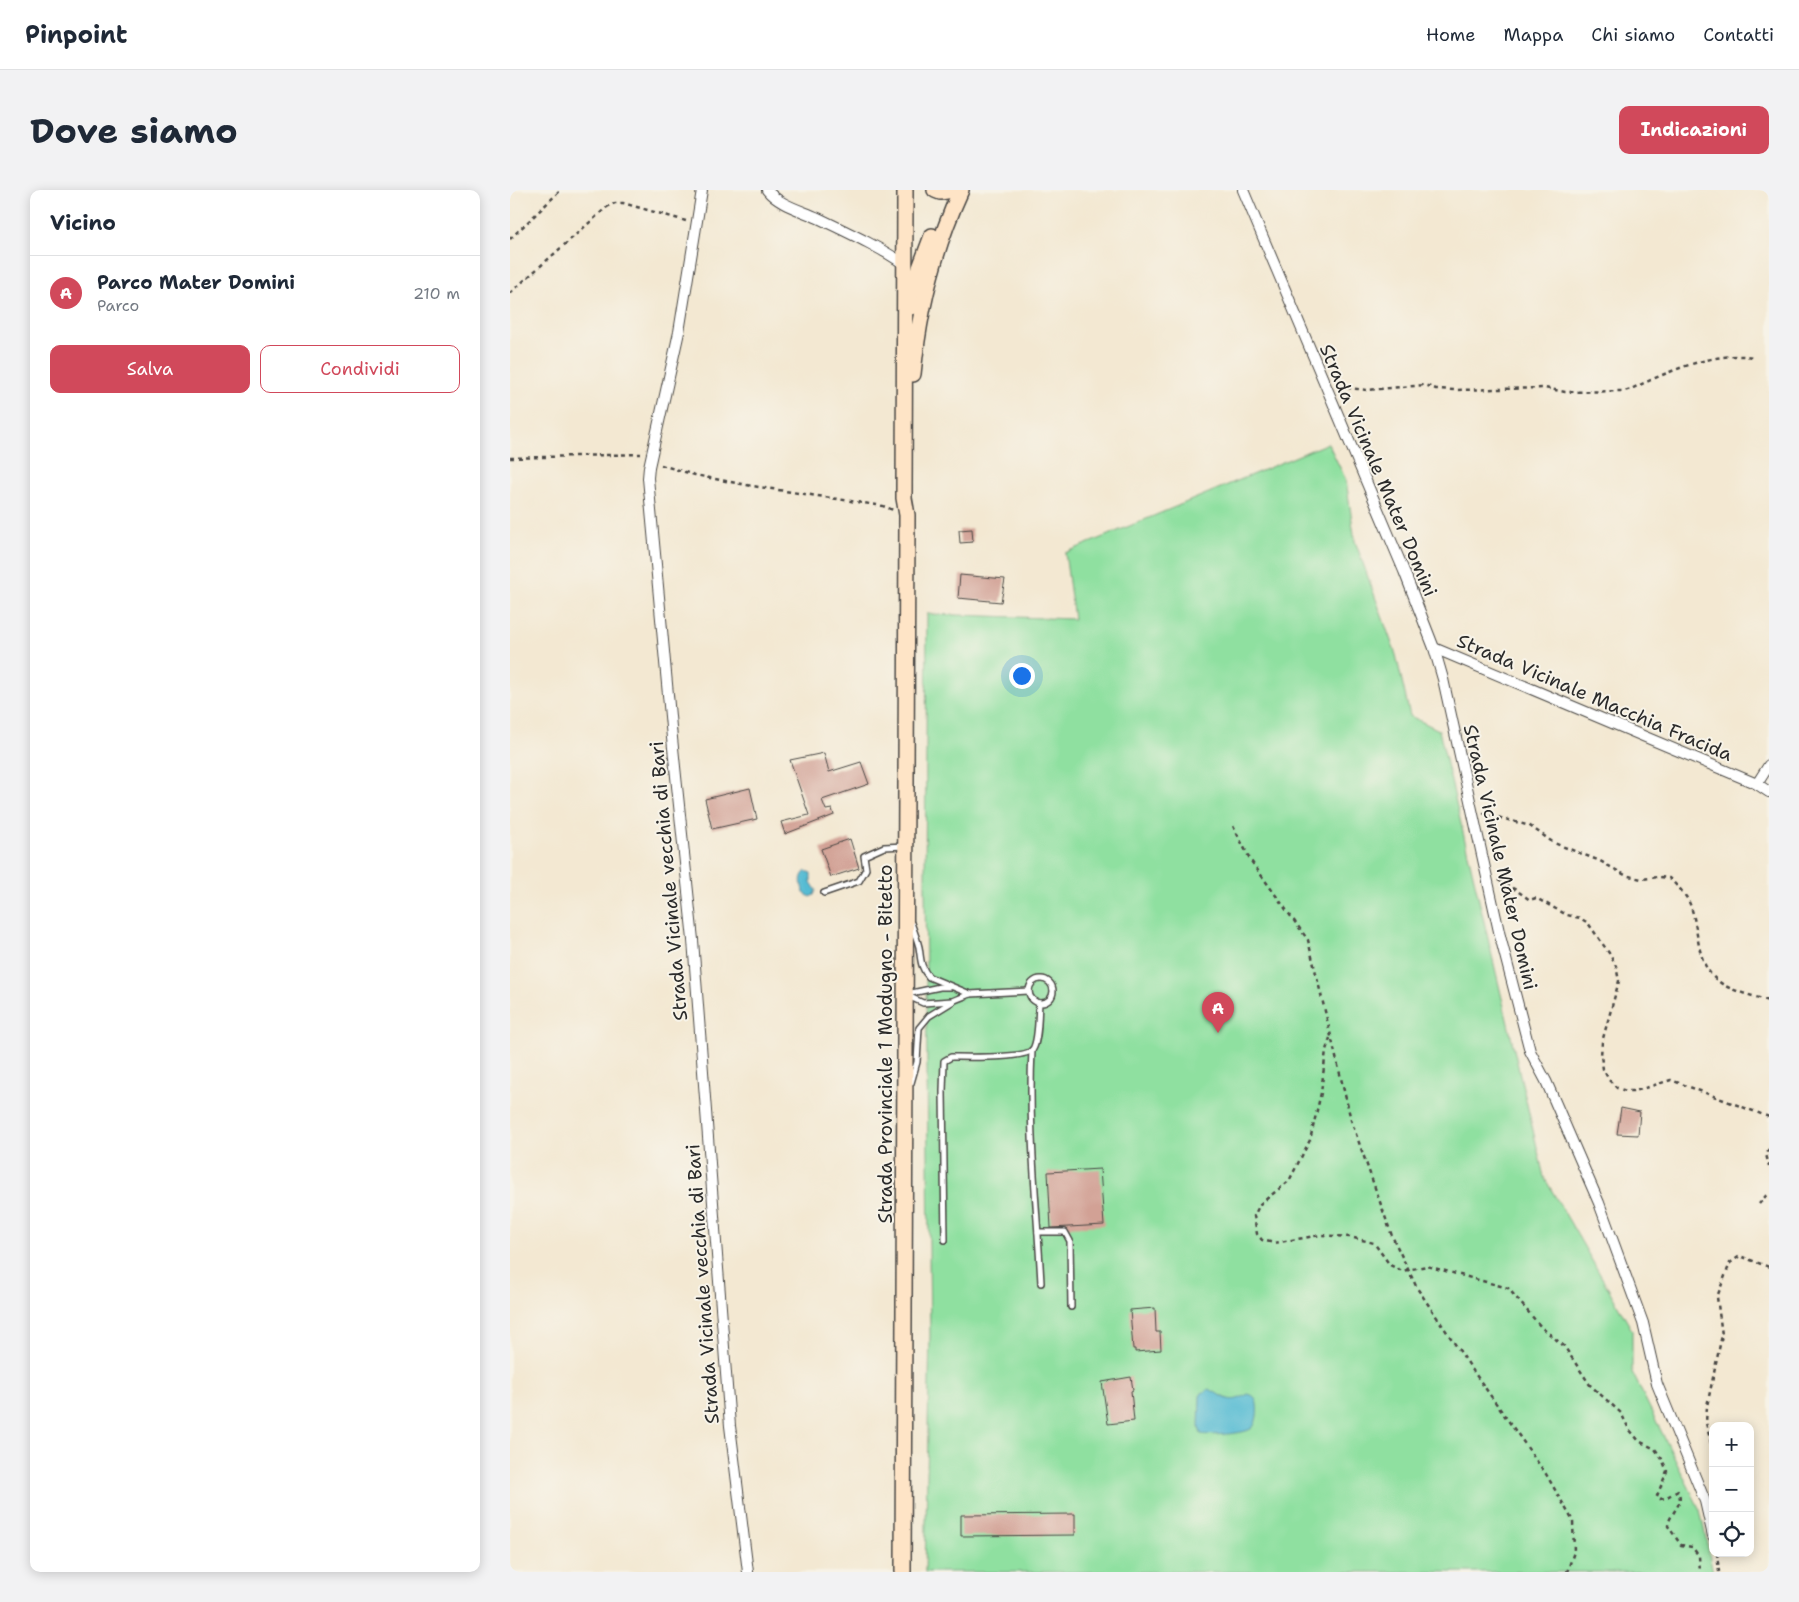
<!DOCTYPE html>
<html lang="it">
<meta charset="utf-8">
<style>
:root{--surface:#fff;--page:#f2f2f3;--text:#1f2937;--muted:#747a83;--line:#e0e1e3;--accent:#d1495b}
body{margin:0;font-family:"Shantell Sans",sans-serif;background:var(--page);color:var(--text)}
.controls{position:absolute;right:15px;bottom:15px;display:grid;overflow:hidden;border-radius:10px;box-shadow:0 2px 12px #0003}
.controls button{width:45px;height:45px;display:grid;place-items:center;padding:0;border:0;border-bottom:1px solid var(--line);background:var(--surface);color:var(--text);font:25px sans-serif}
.you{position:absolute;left:511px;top:485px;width:18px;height:18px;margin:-12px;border:4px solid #fff;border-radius:50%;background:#1a73e8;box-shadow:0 0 0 8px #1a73e833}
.badge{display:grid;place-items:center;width:32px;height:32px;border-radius:50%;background:var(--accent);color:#fff;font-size:16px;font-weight:700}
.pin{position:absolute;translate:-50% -41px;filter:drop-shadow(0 1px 2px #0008)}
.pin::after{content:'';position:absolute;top:26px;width:18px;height:15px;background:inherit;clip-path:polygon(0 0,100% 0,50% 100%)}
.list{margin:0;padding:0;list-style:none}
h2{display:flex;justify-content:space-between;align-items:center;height:65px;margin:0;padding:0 20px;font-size:21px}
h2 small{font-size:16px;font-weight:400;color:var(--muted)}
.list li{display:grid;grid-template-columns:32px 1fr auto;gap:15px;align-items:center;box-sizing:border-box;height:75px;padding:0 20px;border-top:1px solid var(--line)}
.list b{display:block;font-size:19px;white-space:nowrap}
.list p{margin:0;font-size:16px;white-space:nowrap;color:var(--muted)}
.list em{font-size:16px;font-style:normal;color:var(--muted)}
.actions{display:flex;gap:10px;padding:15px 20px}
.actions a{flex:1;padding:11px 0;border:1px solid var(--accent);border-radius:10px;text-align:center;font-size:18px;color:var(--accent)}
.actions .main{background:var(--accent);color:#fff}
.icon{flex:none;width:28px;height:28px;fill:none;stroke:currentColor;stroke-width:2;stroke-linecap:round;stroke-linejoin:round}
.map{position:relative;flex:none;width:1259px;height:1382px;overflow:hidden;border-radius:10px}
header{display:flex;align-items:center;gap:30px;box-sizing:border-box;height:70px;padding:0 25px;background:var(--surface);border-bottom:1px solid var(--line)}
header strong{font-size:24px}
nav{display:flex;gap:28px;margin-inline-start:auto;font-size:18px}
.intro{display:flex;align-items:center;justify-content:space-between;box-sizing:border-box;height:120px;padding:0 30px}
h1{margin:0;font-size:35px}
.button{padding:12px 22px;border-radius:10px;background:var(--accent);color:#fff;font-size:18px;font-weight:700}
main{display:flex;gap:30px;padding:0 30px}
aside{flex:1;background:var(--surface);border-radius:10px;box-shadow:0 2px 12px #0003}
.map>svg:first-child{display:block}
.green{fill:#8fe0a0;stroke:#5d8666}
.water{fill:#55bbd3;stroke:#40737f}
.building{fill:#d2a195}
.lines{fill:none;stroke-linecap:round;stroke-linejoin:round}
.lane-casing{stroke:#494744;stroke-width:8}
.street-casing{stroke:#494744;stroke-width:12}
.secondary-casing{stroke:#494744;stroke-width:18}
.path{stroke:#494744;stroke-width:2.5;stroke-dasharray:4 4;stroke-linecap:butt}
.lane{stroke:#fff;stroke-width:5}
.street{stroke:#fff;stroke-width:10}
.secondary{stroke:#fee4c6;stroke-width:15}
.labels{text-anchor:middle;stroke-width:4;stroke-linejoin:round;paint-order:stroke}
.street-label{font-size:19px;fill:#2b2b2b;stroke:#f7f3e8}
</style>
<header>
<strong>Pinpoint</strong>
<nav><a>Home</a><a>Mappa</a><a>Chi siamo</a><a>Contatti</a></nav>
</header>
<div class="intro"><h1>Dove siamo</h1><a class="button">Indicazioni</a></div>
<main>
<aside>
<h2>Vicino<small></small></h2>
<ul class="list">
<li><span class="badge">A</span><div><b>Parco Mater Domini</b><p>Parco</p></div><em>210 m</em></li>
</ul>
<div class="actions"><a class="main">Salva</a><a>Condividi</a></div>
</aside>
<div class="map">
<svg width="1259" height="1382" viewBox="0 0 1259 1382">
<rect width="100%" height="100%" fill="#f7f3e8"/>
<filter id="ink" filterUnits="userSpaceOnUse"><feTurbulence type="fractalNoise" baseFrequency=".02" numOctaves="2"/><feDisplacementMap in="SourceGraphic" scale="10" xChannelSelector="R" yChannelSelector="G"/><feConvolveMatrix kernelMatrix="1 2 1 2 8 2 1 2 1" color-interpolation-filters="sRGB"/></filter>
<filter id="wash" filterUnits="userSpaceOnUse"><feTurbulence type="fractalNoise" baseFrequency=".0096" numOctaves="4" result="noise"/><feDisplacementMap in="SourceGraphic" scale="20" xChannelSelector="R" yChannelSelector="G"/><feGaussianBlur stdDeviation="1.12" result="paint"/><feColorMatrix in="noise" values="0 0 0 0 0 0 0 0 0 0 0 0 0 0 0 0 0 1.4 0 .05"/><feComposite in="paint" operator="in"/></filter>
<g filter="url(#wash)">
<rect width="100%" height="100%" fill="#f3e8d2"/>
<!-- green -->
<path class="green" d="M 818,253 L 836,290 L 845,351 L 886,465 L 900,526 L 929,540 L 1034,987 L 1122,1140 L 1122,1182 L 1190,1320 L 1203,1382 L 415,1382 L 420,1145 L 415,698 L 417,424 L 564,429 L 555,363 Z"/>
<!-- water -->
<g class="water">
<path d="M 296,681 L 301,683 L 301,692 L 306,700 L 304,705 L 300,707 L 294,703 C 291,696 289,686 296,681 Z"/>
<path d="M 699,1199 C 716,1208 720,1215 738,1204 C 741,1205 743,1205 745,1208 C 749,1214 748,1233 742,1238 C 736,1244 700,1246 691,1244 L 689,1237 L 690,1206 L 692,1203 Z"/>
</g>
<g id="blocks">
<!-- building -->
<g class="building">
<path d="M 462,339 L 463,352 L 450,353 L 449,340 Z"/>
<path d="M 450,385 L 495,389 L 491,412 L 448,408 Z"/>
<path d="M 314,563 L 319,582 L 351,572 L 359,594 L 312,610 L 316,620 L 322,619 L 324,625 L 275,644 L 271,632 L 299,625 L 280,570 Z"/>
<path d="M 240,598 L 247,629 L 202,639 L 195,609 Z"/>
<path d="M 340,649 L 349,678 L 321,687 L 311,659 Z"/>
<path d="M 1111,918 L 1130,922 L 1128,945 L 1107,944 Z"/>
<path d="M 590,979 L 594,1035 L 541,1038 L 538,982 Z"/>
<path d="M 645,1118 L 646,1142 L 650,1142 L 651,1160 L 625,1162 L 625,1159 L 623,1159 L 620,1120 Z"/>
<path d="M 621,1187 L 623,1200 L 621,1201 L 624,1231 L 598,1234 L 592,1192 Z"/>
<path d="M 565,1324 L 565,1345 L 451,1346 L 451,1325 Z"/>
</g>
</g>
</g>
<g filter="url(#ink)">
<use href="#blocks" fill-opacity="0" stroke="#494744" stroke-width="1"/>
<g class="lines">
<!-- lane casing -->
<g class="lane-casing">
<g id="lane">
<path d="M 314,703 L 349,691 L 356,679 L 354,666 L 374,657 L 395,656"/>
<path d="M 401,733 C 404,741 407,749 409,757 C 411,769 410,777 419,787 L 460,804"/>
<circle cx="531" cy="801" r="12"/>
<path d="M 397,804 L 430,797 L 440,797"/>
<path d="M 398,806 L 413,813 L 442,811"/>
<path d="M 522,860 C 518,938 527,1016 531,1093"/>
<path d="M 401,893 L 407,872 L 409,838 L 419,826 L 445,810 L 460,804 L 519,801"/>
<path d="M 528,1042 L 555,1042 L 560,1051 L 561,1117"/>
<path d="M 435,1050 L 433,901 L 434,871 L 441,867 C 455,867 517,869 523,859 C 529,849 528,824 529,813"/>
</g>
</g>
<!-- street casing -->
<g class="street-casing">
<g id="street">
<path d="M 192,0 L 169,142 L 139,277 L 138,288 L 162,548 L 183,750 L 220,1236 L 238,1382"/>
<path d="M 257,0 C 269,15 291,20 308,28 C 337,42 368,56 394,74"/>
<path d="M 733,0 L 894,381 L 924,458 L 933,489 L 990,746 L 1020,861 L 1036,891 L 1089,1013 L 1133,1133 L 1147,1194 L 1195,1311 L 1203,1346"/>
<path d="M 924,458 L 1247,594 L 1259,602"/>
<path d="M 1247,594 L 1259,575"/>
</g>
</g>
<!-- secondary casing -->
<g class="secondary-casing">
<g id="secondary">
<path d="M 425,0 L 430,2 L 443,0"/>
<path d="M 401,117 L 410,78 L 422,46"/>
<path d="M 403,184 C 409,120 424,59 451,0"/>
<path d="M 393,1382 L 397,325 L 394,308 L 395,0"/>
</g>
</g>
<!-- path -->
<g class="path">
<path d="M 0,49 L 51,0"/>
<path d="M 0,103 L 97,17 L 105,13 L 113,13 L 176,31"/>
<path d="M 829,197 L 857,200 L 915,195 L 926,199 L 944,200 L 1034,198 L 1055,202 L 1114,201 L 1121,199 C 1158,182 1202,161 1244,167"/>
<path d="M 0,268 L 131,264"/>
<path d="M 151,275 L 185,285 L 236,295 L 373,316 L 383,320"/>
<path d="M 973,623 L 1020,636 L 1044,653 L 1090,671 L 1115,685 L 1131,689 L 1149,687 L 1159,688 C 1166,695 1175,703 1179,712 C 1190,736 1184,773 1208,791 C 1220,801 1244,806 1259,811"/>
<path d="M 723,636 L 741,671 L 798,750 L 841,930 L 882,1046 L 907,1098 L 966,1185 L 1036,1284 L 1063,1331 L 1064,1362 L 1057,1382"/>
<path d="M 988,690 L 1006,700 L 1020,710 L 1026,708 L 1057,725 L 1070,728 L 1078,733 L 1099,763 L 1106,776 L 1109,791 L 1092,852 L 1091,866 L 1093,879 L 1099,890 L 1107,898 L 1116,901 L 1125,901 L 1161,890 L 1259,927"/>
<path d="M 820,848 L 816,860 L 811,903 L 800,950 L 779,991 L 750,1014 L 744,1026 L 747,1044 L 752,1050 L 764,1053 L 811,1045 L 840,1047 L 864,1053 L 880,1075 L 892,1081 L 917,1076 L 998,1098 L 1031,1137 L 1054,1156 L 1080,1195 L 1111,1223 L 1119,1239 L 1129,1251 L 1145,1259 L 1152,1269 L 1157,1281 L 1147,1306 L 1150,1309 L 1155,1308 L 1168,1301 C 1175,1315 1159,1323 1158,1336 L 1171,1355 L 1182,1357 L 1189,1366 L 1190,1382"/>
<path d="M 1259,959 L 1256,964 L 1259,977"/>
<path d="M 1249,1014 L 1259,1002"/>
<path d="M 1203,1261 L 1196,1233 L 1197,1216 L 1212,1145 L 1207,1107 L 1220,1073 L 1230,1066 L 1259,1077"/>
<path d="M 1207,1363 L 1209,1382"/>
</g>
<!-- lane -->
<use href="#lane" class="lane"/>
<!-- street -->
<use href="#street" class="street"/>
<!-- secondary -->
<use href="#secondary" class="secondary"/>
</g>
</g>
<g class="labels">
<!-- street labels -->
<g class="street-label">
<text transform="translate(869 280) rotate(67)" y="7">Strada Vicinale Mater Domini</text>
<text transform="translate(1085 507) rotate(23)" y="7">Strada Vicinale Macchia Fracida</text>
<text transform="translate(991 667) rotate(77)" y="7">Strada Vicinale Mater Domini</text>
<text transform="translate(158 691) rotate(-95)" y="7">Strada Vicinale vecchia di Bari</text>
<text transform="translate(375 854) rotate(-90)" y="7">Strada Provinciale 1 Modugno - Bitetto</text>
<text transform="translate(192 1094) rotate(-94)" y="7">Strada Vicinale vecchia di Bari</text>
</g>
</g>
</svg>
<div class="controls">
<button>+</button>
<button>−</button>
<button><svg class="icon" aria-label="locate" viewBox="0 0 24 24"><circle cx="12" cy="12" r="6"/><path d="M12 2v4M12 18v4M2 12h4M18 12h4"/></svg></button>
</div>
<div class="you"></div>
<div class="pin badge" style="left:708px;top:843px">A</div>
</div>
</main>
